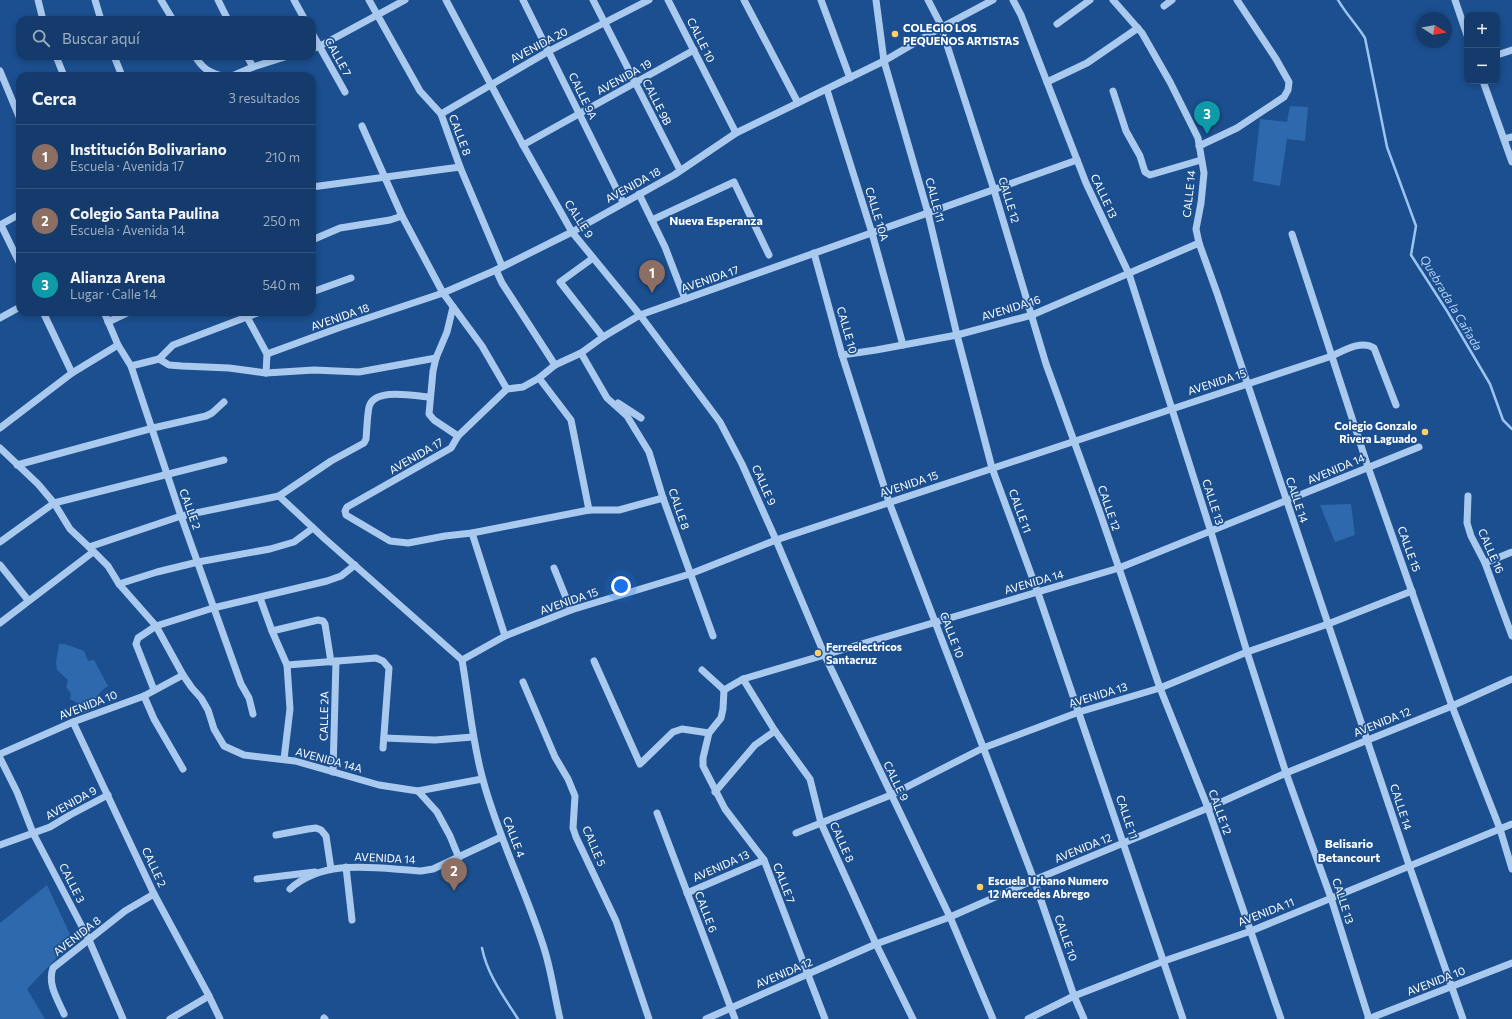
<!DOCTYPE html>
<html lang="es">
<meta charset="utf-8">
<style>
:root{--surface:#143b6b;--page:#214673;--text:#f1f3f6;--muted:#9dadc1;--line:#33557e;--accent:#8c9099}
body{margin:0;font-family:Commissioner,sans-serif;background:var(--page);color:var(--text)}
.controls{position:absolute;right:12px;top:12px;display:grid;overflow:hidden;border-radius:8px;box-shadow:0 2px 6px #0003}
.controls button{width:36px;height:36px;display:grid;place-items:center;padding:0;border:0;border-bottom:1px solid var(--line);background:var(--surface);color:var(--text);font:20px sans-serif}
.compass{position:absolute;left:1416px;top:12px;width:36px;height:36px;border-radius:50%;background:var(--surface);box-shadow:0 2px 6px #0003;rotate:101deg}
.you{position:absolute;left:621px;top:586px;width:14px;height:14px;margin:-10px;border:3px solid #fff;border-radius:50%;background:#1a73e8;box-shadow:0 0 0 6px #1a73e833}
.badge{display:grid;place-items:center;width:26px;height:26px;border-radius:50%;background:var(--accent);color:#fff;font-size:13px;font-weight:700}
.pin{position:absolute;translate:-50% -33px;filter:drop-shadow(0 1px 2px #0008)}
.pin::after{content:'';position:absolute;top:21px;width:14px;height:12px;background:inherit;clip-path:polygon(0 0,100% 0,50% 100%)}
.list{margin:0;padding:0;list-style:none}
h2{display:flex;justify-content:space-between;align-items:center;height:52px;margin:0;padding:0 16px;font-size:17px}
h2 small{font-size:13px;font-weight:400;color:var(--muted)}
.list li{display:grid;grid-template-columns:26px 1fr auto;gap:12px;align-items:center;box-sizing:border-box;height:64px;padding:0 16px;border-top:1px solid var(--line)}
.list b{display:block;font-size:15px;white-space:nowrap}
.list p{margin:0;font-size:13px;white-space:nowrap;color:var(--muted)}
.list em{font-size:13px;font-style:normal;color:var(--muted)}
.icon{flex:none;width:22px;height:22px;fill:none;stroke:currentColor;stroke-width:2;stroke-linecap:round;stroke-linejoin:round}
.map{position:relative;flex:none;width:1512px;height:1019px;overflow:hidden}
.search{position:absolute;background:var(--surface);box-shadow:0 2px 6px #0003;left:16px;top:16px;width:300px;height:44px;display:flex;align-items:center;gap:10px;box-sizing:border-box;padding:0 14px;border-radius:12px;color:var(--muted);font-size:15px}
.panel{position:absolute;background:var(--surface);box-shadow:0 2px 6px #0003;left:16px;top:72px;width:300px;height:244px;border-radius:12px}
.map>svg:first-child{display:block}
.green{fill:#2e69ad}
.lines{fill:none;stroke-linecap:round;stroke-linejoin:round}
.stream{stroke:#9cc4f0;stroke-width:2.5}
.minor{stroke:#a9c9ee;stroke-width:7}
.poi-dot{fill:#ffd166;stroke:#1b4f8f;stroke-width:1.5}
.labels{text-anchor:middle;stroke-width:3.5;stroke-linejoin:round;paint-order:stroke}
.poi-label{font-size:11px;font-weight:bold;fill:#fff;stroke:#1b4f8f;text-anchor:start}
.street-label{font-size:11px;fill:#fff;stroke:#1b4f8f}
.neighbourhood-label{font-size:12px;font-weight:bold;fill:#fff;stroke:#1b4f8f}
.water-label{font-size:12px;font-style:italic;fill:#b5d3f5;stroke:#1b4f8f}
</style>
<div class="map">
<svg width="1512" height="1019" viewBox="0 0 1512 1019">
<rect width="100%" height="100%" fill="#1b4f8f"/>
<!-- green -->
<g class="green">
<path d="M 1290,106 L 1308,107 L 1305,141 L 1287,139 L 1280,186 L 1253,181 L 1260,119 L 1287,122 Z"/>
<path d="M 1351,504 L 1355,535 L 1335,542 L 1320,505 Z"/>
<path d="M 59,644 L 65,644 L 84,651 L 88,661 L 94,660 L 108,686 C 97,693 95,699 93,710 L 80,714 L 81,705 L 70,699 L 71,694 L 66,687 L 68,680 L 57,670 L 56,662 Z"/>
<path d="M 47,885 L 73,941 L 27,989 L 45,1019 L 0,1019 L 0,923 Z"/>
</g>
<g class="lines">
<!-- stream -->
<g class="stream">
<path d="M 1338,0 C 1346,14 1357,25 1365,38 L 1387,147 L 1416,226 L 1411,255 L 1447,311 L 1490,384 L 1503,420 L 1512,429"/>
<path d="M 482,948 C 487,974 504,997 518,1019"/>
</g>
<!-- minor -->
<g class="minor">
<path d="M 38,0 L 43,20"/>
<path d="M 95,0 L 101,20"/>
<path d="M 161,0 L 173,20"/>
<path d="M 218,0 L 228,20"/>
<path d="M 294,0 L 305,20"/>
<path d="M 369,0 L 420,91 L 441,114 L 460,167 L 502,266"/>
<path d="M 446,0 L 523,145 L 572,232 L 640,315 L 720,422 L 742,464 L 776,540 L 825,656 L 950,917 L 993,1019"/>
<path d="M 523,0 L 623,202"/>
<path d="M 593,0 L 680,170"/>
<path d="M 668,0 L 736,133"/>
<path d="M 744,0 L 798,103"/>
<path d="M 821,0 L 850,78"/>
<path d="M 876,0 L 884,61 L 928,213 L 957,335 L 992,468 L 1038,593 L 1183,1019"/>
<path d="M 928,0 L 942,27 L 945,39 L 994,190 L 1046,364 L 1099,510 L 1160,688 L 1208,808 L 1281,1019"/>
<path d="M 1013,0 L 1021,15 L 1086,183 L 1129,274 L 1211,532 L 1247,652 L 1286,773 L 1331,898 L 1369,1019"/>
<path d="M 1113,0 L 1142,33 L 1170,82 L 1198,138 L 1204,173 L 1201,203 L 1196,229 L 1199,243 L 1217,293 L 1409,865 L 1463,1019"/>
<path d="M 1455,0 L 1467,35"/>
<path d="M 1164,6 L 1172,0"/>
<path d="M 1057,24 L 1090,0"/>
<path d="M 312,33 L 345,92"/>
<path d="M 312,49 L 320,46 L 405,0"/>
<path d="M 1497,55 L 1512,50"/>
<path d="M 56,56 L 64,76"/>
<path d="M 114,56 L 122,76"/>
<path d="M 195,56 C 202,68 209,73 223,76"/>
<path d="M 247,56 L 253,67"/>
<path d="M 0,71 L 20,119"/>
<path d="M 232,76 L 253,67 L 288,56"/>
<path d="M 1483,81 L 1512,162"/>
<path d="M 1047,82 L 1087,63 L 1138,28"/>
<path d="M 827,90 L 872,233 L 903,345"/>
<path d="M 1113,91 L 1126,131 L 1140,156 L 1145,172 L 1150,175 L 1201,160"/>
<path d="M 441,114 L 549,51 L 649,0"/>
<path d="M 362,126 L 402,216 L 443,293 L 482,346 L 507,389"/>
<path d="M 1504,139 L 1512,137"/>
<path d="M 523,145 L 694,50"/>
<path d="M 1199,146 L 1237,128 L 1284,97 L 1288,90 L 1289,82 L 1276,59 L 1237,0"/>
<path d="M 312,187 L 460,167"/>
<path d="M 639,194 L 665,247 L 685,299"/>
<path d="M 652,220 L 734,182 L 769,255"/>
<path d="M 0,225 L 20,214"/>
<path d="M 1,225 L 20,264"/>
<path d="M 1292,234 L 1368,467 L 1452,706 L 1500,829 L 1512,869"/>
<path d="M 312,240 L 340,228 L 390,220 L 402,216"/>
<path d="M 814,253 L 842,355 L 889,502 L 1034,880 L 1074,996 L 1084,1019"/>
<path d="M 593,258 L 560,282 L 603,337"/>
<path d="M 496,270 L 502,283 L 555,365"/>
<path d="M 312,292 L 351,278"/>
<path d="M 453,307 L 447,332 L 436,358 L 433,371 L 429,414 L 434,420 L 458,436"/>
<path d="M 43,312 L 72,373"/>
<path d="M 104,312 L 118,345 L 131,366 L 181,516 L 241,684 L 249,698 L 253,714"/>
<path d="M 247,317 L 267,354 L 266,373"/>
<path d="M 0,318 L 20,307"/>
<path d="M 108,322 L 129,312"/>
<path d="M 581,353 L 607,398 L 627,416 L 649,452 L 663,498 L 713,636"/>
<path d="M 267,354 L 341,327 L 443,293 L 496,270 L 572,232 L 674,175 L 736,133 L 884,61 L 942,27 L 993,0"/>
<path d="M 842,355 L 876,350 L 957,335 L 1032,315 L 1199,243"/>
<path d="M 159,359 L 169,365 L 182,366 L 229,368 L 266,373 L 314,370 L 359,372 L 436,358"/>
<path d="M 131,366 L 159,359 L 173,345 L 260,312"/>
<path d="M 539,378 L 571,420 L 589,510"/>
<path d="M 618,403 L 641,418"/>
<path d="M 0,428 L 72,373 L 118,345"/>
<path d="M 0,448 L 38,484 L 54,503 L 70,529 L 89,547 L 108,566 L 119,584 L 156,626 L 183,675 L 192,688 L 201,698 L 208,710 L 214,729 L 224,746 L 244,755 L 295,761 L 379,785 L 418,791 L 437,812 L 450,836 L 459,858"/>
<path d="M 17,465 L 153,428 L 206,416 L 212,413 L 224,402"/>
<path d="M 279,496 L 325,539 L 462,660"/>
<path d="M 1468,496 L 1467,523 L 1471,536 L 1485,563 L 1512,636"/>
<path d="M 663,498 L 619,510 L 589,510 L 472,533 L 445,536 L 408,543 L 390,541 L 346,515 L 345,511 L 347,507 L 451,448 L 458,436 L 507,389 L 523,387 L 539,378 L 555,365 L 581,353 L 603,337 L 640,315 L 1077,160"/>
<path d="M 472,533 L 505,636"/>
<path d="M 0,542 L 54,503 L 224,460"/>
<path d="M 89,547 L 181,516 L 279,496 L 331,461 L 364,443 L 366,439 C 367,429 367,417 369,407 C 374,387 414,396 430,397"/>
<path d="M 1485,563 L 1512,552"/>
<path d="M 0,565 L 28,600"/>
<path d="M 554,568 L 571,610"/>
<path d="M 119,584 L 157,572 L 198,562 L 270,549 L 294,542 L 313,528"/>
<path d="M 260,598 L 272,631 L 287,665 L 290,709 L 284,759"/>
<path d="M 0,623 L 93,552"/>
<path d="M 272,631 L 318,620 L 323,621 L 325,624 L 331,662"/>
<path d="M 462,660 L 505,636 L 571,610 L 690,574 L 776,540 L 1332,356 C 1345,350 1361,340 1374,348 L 1396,405"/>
<path d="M 462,660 C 469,700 472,741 483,780 C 498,836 524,887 542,942 C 551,967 554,994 560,1019"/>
<path d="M 594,661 L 640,764 L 673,732 L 682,729 L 709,733"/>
<path d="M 287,665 L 376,658 L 383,661 L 389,668 L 383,748"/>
<path d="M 702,670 L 724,690"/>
<path d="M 743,679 L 775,731 L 810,779 L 821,823 L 876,944 L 913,1019"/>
<path d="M 523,682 L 555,757 L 568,779 L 575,796 L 573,828 L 576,837 L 616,921 L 649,1019"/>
<path d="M 154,690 L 136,644 L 138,638 L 156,626 L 213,608 L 327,581 L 341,576 L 355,565"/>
<path d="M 724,690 L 743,679 L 1119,568 L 1419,447"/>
<path d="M 724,690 L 723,709 L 721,718 L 709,733 L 703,758 L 703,766 L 725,809 L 764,860 L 825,1019"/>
<path d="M 144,696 L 154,719 L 183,769"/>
<path d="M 73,722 L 154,894 L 209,996 L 220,1019"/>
<path d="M 384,738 L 435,740 L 473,737"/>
<path d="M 0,754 L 73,722 L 144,696 L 183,675"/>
<path d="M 0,758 L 17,792 L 33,833 L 89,940 L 123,1019"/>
<path d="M 333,772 L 336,661"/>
<path d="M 418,791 L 482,779"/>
<path d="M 715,792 L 755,745 L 775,731"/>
<path d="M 657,813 L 735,1019"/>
<path d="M 796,833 L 891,795 L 983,748 L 1079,712 L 1160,688 L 1247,652 L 1328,624 L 1412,591"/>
<path d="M 276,835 L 308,829 L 316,828 L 321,830 L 326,836 L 331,869"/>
<path d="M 0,845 L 50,827 L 70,815 L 108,795"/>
<path d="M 346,867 L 352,920"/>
<path d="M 257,879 L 315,872"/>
<path d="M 290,889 C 326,857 378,869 421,871 L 433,869 L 501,837"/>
<path d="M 687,893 L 764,860"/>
<path d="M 64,1014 C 58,1000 47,984 53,968 L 125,911 L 154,894"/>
<path d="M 324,1018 L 325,1019"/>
<path d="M 170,1019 L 209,996"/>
<path d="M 706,1019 L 876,944 L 950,917 L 1034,880 L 1208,808 L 1286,773 L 1452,706 L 1512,679"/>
<path d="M 1028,1019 L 1074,996 L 1164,961 L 1251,931 L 1512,824"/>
<path d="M 1368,1019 L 1512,963"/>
</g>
</g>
<!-- markers -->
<g class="poi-dot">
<circle cx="895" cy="34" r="4"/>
<circle cx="1425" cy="432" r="4"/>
<circle cx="818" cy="653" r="4"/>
<circle cx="980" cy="887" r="4"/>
</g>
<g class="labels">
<!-- poi labels -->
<g class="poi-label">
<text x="903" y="32">COLEGIO LOS<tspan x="903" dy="13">PEQUEÑOS ARTISTAS</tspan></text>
<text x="1417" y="430" text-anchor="end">Colegio Gonzalo<tspan x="1417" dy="13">Rivera Laguado</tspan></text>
<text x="826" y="651">Ferreelectricos<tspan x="826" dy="13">Santacruz</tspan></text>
<text x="988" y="885">Escuela Urbano Numero<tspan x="988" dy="13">12 Mercedes Abrego</tspan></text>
</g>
<!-- street labels -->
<g class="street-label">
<text transform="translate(701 40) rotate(63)" y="4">CALLE 10</text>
<text transform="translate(539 45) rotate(-28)" y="4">AVENIDA 20</text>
<text transform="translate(338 57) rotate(61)" y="4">CALLE 7</text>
<text transform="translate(624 77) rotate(-29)" y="4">AVENIDA 19</text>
<text transform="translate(583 96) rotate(64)" y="4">CALLE 9A</text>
<text transform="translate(657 102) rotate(63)" y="4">CALLE 9B</text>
<text transform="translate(460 135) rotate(69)" y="4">CALLE 8</text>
<text transform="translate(633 185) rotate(-29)" y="4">AVENIDA 18</text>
<text transform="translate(1189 194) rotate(-84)" y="4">CALLE 14</text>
<text transform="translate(1104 196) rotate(65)" y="4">CALLE 13</text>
<text transform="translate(935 200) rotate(75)" y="4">CALLE 11</text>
<text transform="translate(1009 200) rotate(73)" y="4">CALLE 12</text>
<text transform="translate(877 214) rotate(73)" y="4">CALLE 10A</text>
<text transform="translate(579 219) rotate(57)" y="4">CALLE 9</text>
<text transform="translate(710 279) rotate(-19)" y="4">AVENIDA 17</text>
<text transform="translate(1011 308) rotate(-17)" y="4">AVENIDA 16</text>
<text transform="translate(340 317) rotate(-19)" y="4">AVENIDA 18</text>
<text transform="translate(847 330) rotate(74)" y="4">CALLE 10</text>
<text transform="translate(1217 382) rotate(-18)" y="4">AVENIDA 15</text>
<text transform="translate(416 456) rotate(-30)" y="4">AVENIDA 17</text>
<text transform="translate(1336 469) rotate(-23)" y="4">AVENIDA 14</text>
<text transform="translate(909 484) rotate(-18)" y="4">AVENIDA 15</text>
<text transform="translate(764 485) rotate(66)" y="4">CALLE 9</text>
<text transform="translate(1297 500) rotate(71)" y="4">CALLE 14</text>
<text transform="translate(1213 502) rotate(72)" y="4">CALLE 13</text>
<text transform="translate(1109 508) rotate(71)" y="4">CALLE 12</text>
<text transform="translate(190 509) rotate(70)" y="4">CALLE 2</text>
<text transform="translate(679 509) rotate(71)" y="4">CALLE 8</text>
<text transform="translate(1020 511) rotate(70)" y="4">CALLE 11</text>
<text transform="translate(1409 549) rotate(70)" y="4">CALLE 15</text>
<text transform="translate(1491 551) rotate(66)" y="4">CALLE 16</text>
<text transform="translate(1034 582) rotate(-16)" y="4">AVENIDA 14</text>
<text transform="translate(569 601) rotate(-19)" y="4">AVENIDA 15</text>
<text transform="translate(952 635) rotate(69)" y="4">CALLE 10</text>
<text transform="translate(1098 695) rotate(-17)" y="4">AVENIDA 13</text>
<text transform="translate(88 705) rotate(-21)" y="4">AVENIDA 10</text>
<text transform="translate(324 716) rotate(-89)" y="4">CALLE 2A</text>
<text transform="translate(1382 722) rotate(-22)" y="4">AVENIDA 12</text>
<text transform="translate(329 760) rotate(15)" y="4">AVENIDA 14A</text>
<text transform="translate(896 781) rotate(64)" y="4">CALLE 9</text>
<text transform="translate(71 803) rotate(-29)" y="4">AVENIDA 9</text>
<text transform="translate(1401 807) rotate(72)" y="4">CALLE 14</text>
<text transform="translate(1220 812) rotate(70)" y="4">CALLE 12</text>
<text transform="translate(1127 817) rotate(71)" y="4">CALLE 11</text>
<text transform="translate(514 837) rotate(69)" y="4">CALLE 4</text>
<text transform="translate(842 842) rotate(66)" y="4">CALLE 8</text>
<text transform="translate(594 846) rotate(67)" y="4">CALLE 5</text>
<text transform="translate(1083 848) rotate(-22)" y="4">AVENIDA 12</text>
<text transform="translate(385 858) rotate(3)" y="4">AVENIDA 14</text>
<text transform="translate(721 866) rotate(-24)" y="4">AVENIDA 13</text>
<text transform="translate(154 867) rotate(65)" y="4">CALLE 2</text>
<text transform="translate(72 883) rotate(63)" y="4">CALLE 3</text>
<text transform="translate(784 883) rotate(69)" y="4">CALLE 7</text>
<text transform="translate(1343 901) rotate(72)" y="4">CALLE 13</text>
<text transform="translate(706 912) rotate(69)" y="4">CALLE 6</text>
<text transform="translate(1266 912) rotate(-21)" y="4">AVENIDA 11</text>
<text transform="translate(77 936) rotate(-38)" y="4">AVENIDA 8</text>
<text transform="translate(1066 938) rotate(71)" y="4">CALLE 10</text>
<text transform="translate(784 973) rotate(-23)" y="4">AVENIDA 12</text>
<text transform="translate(1436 981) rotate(-21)" y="4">AVENIDA 10</text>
</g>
<!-- neighbourhood labels -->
<g class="neighbourhood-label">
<text x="716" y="225">Nueva Esperanza</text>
<text x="1349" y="848">Belisario<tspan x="1349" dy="14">Betancourt</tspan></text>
</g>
<!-- water labels -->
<g class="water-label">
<text transform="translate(1451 303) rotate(59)" y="4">Quebrada la Cañada</text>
</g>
</g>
</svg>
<div class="controls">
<button>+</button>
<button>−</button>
</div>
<svg class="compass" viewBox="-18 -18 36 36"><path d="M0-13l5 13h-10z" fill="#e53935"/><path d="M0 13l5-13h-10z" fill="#9dadc1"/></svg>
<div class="you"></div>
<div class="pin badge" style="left:652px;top:293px;background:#8d6e63">1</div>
<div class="pin badge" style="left:454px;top:891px;background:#8d6e63">2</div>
<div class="pin badge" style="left:1207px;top:134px;background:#0f9aa8">3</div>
<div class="search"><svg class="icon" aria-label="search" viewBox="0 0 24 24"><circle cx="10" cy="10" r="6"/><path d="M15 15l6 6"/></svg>Buscar aquí</div>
<section class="panel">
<h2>Cerca<small>3 resultados</small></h2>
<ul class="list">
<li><span class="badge" style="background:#8d6e63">1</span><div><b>Institución Bolivariano</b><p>Escuela · Avenida 17</p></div><em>210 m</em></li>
<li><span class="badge" style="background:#8d6e63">2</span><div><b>Colegio Santa Paulina</b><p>Escuela · Avenida 14</p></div><em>250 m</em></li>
<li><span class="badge" style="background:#0f9aa8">3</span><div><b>Alianza Arena</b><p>Lugar · Calle 14</p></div><em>540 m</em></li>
</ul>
</section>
</div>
